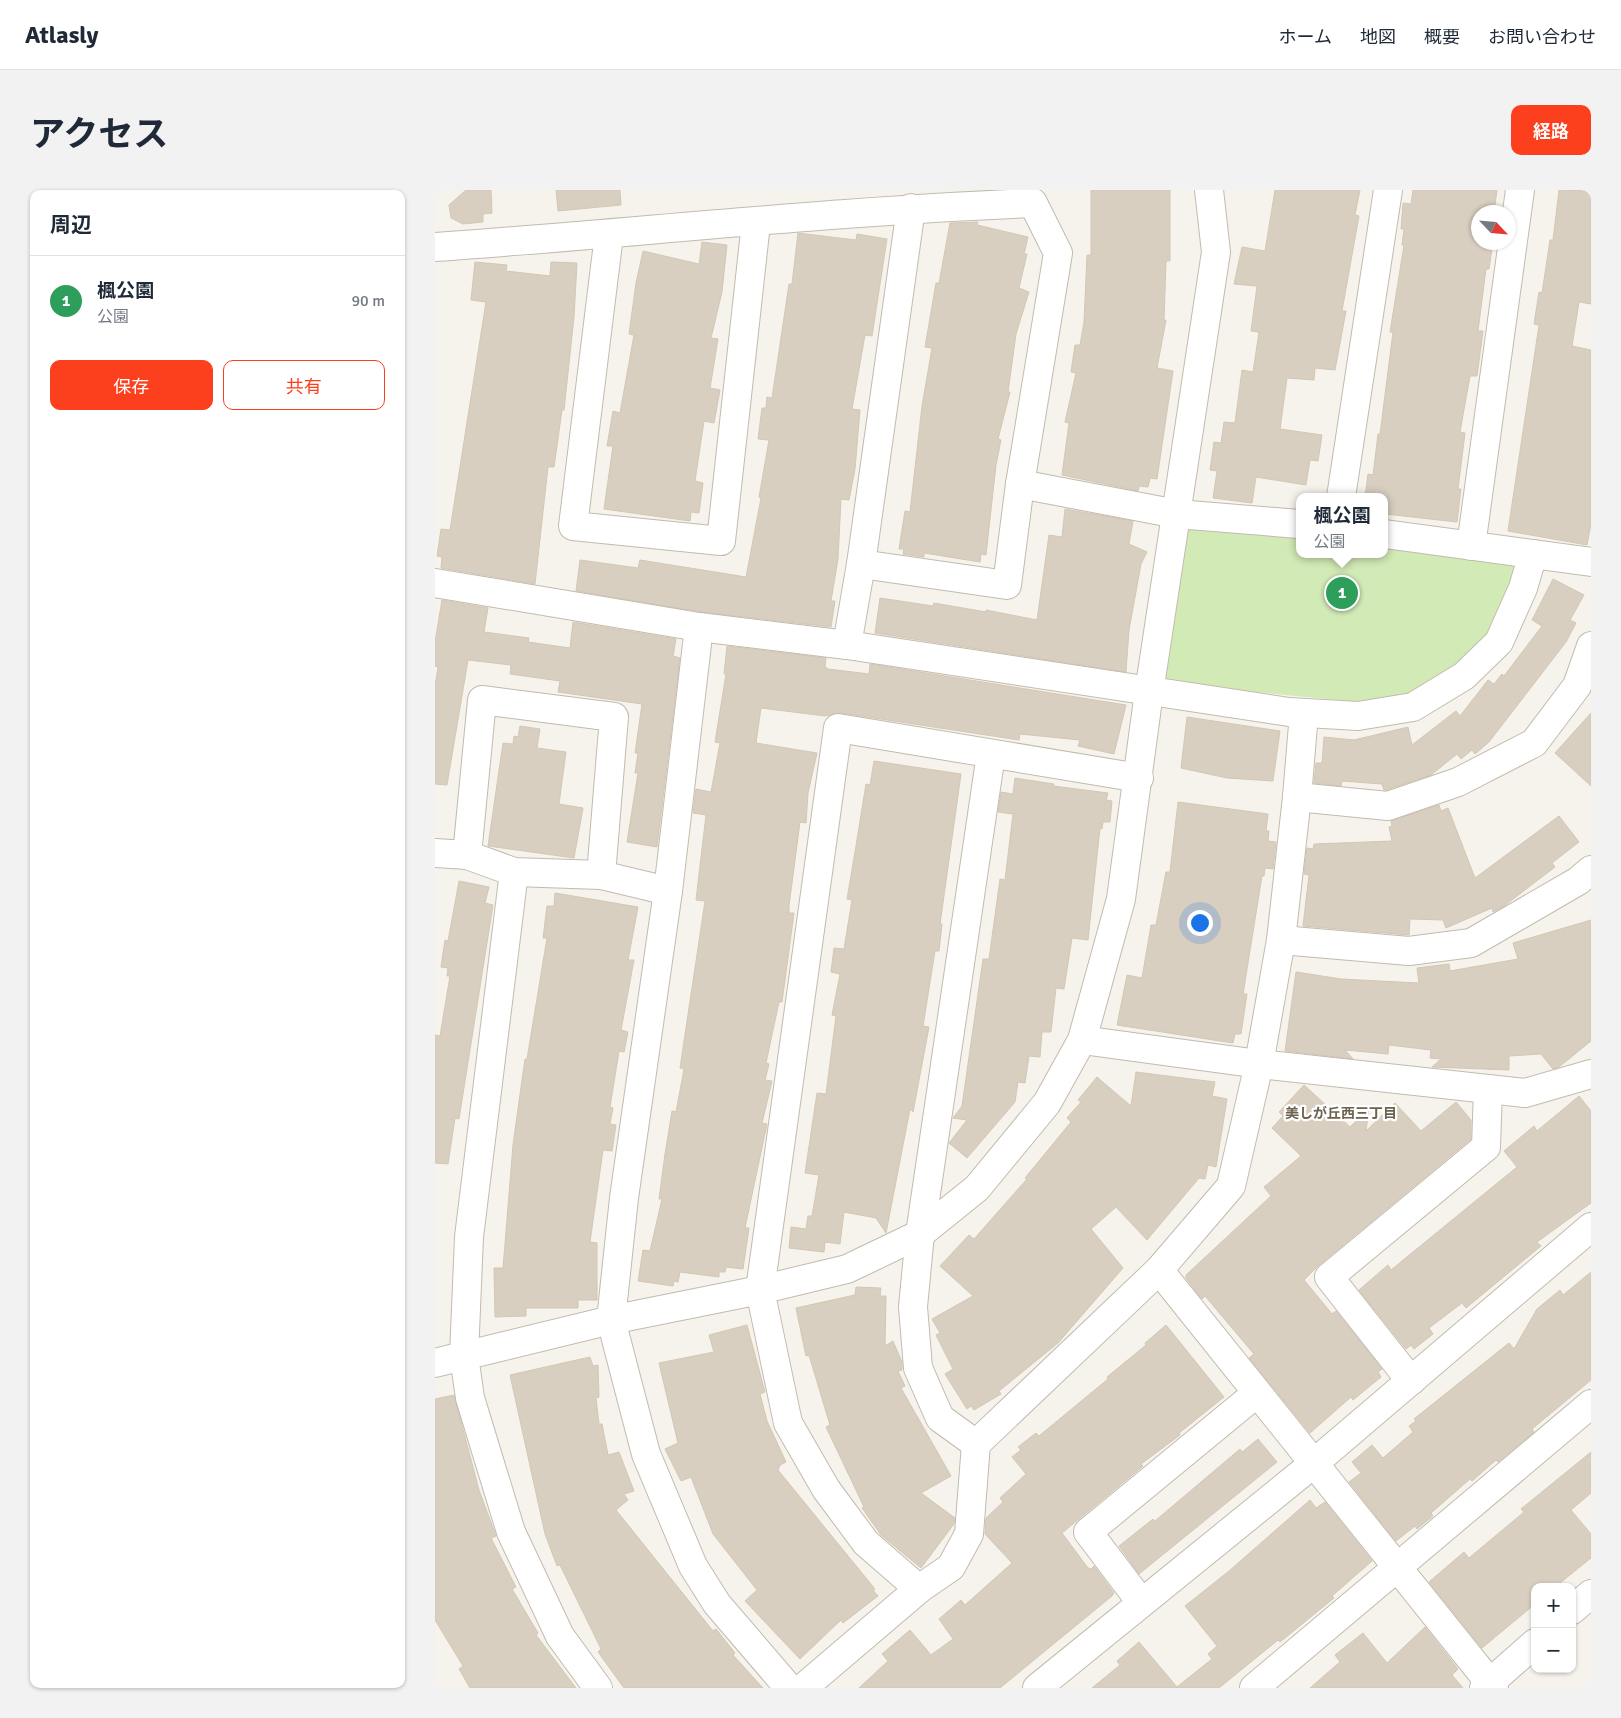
<!DOCTYPE html>
<html lang="ja">
<meta charset="utf-8">
<style>
:root{--surface:#fff;--page:#f2f2f3;--text:#1f2937;--muted:#747a83;--line:#e0e1e3;--accent:#fc3f1d}
body{margin:0;font-family:Signika,"Noto Sans JP",sans-serif;background:var(--page);color:var(--text)}
.controls{position:absolute;right:15px;bottom:15px;display:grid;overflow:hidden;border-radius:10px;box-shadow:0 1px 4px #0004}
.controls button{width:45px;height:45px;display:grid;place-items:center;padding:0;border:0;border-bottom:1px solid var(--line);background:var(--surface);color:var(--text);font:25px sans-serif}
.compass{position:absolute;left:1036px;top:15px;width:45px;height:45px;border-radius:50%;background:var(--surface);box-shadow:0 1px 4px #0004;rotate:116deg}
.you{position:absolute;left:764px;top:732px;width:18px;height:18px;margin:-12px;border:4px solid #fff;border-radius:50%;background:#1a73e8;box-shadow:0 0 0 8px #1a73e833}
.badge{display:grid;place-items:center;width:32px;height:32px;border-radius:50%;background:var(--accent);color:#fff;font-size:16px;font-weight:700}
.pin{position:absolute;translate:-50% -50%;border:2px solid #fff;box-shadow:0 1px 5px #0006}
.popup{position:absolute;left:861px;top:303px;width:92px;height:65px;box-sizing:border-box;display:grid;place-content:center;border-radius:10px;background:var(--surface);filter:drop-shadow(0 1px 4px #0005);font-size:16px;white-space:nowrap;color:var(--muted)}
.popup b{font-size:19px;color:var(--text)}
.popup::after{content:'';position:absolute;left:50%;top:100%;margin-left:-10px;border:10px solid transparent;border-top-color:var(--surface)}
.list{margin:0;padding:0;list-style:none}
h2{display:flex;justify-content:space-between;align-items:center;height:65px;margin:0;padding:0 20px;font-size:21px}
h2 small{font-size:16px;font-weight:400;color:var(--muted)}
.list li{display:grid;grid-template-columns:32px 1fr auto;gap:15px;align-items:center;box-sizing:border-box;height:90px;padding:0 20px;border-top:1px solid var(--line)}
.list b{display:block;font-size:19px;white-space:nowrap}
.list p{margin:0;font-size:16px;white-space:nowrap;color:var(--muted)}
.list em{font-size:16px;font-style:normal;color:var(--muted)}
.actions{display:flex;gap:10px;padding:15px 20px}
.actions a{flex:1;padding:11px 0;border:1px solid var(--accent);border-radius:10px;text-align:center;font-size:18px;color:var(--accent)}
.actions .main{background:var(--accent);color:#fff}
.map{position:relative;flex:none;width:1156px;height:1498px;overflow:hidden;border-radius:10px}
header{display:flex;align-items:center;gap:30px;box-sizing:border-box;height:70px;padding:0 25px;background:var(--surface);border-bottom:1px solid var(--line)}
header strong{font-size:24px}
nav{display:flex;gap:28px;margin-inline-start:auto;font-size:18px}
.intro{display:flex;align-items:center;justify-content:space-between;box-sizing:border-box;height:120px;padding:0 30px}
h1{margin:0;font-size:35px}
.button{padding:12px 22px;border-radius:10px;background:var(--accent);color:#fff;font-size:18px;font-weight:700}
main{display:flex;gap:30px;padding:0 30px}
aside{flex:1;background:var(--surface);border-radius:10px;box-shadow:0 1px 4px #0004}
.map>svg:first-child{display:block}
.green{fill:#d2eab5}
.building{fill:#d8cfc1;stroke:#d3c7b4}
.lines{fill:none;stroke-linecap:round;stroke-linejoin:round}
.minor-casing{stroke:#c2bbae;stroke-width:30}
.minor{stroke:#fff;stroke-width:28}
.labels{text-anchor:middle;stroke-width:4.5;stroke-linejoin:round;paint-order:stroke}
.neighbourhood-label{font-size:14px;font-weight:bold;fill:#6e6250;stroke:#fff}
</style>
<header>
<strong>Atlasly</strong>
<nav><a>ホーム</a><a>地図</a><a>概要</a><a>お問い合わせ</a></nav>
</header>
<div class="intro"><h1>アクセス</h1><a class="button">経路</a></div>
<main>
<aside>
<h2>周辺<small></small></h2>
<ul class="list">
<li><span class="badge" style="background:#2e9e5b">1</span><div><b>楓公園</b><p>公園</p></div><em>90 m</em></li>
</ul>
<div class="actions"><a class="main">保存</a><a>共有</a></div>
</aside>
<div class="map">
<svg width="1156" height="1498" viewBox="0 0 1156 1498">
<rect width="100%" height="100%" fill="#f6f3ec"/>
<!-- green -->
<path class="green" d="M 750,334 L 864,343 L 864,364 L 950,364 L 950,354 L 1082,377 L 1064,429 L 1048,453 L 985,500 L 965,506 L 923,512 L 728,493 Z"/>
<!-- building -->
<g class="building">
<path d="M 31,0 L 56,0 L 57,23 L 48,24 L 48,32 L 28,34 L 16,28 L 14,15 Z"/>
<path d="M 121,0 L 185,0 L 186,15 L 123,21 Z"/>
<path d="M 656,0 L 735,0 L 735,71 L 731,71 L 729,130 L 731,130 L 722,178 L 738,181 L 722,289 L 715,288 L 713,297 L 704,296 L 703,301 L 627,285 L 634,233 L 630,232 L 641,183 L 636,182 L 640,155 L 645,155 L 649,132 L 652,65 L 656,65 Z"/>
<path d="M 840,0 L 925,0 L 920,25 L 924,26 L 907,121 L 911,121 L 900,180 L 880,178 L 879,190 L 852,188 L 845,239 L 887,245 L 883,271 L 875,270 L 871,295 L 821,287 L 817,313 L 778,308 L 782,281 L 775,280 L 779,252 L 786,253 L 789,232 L 800,233 L 807,180 L 818,182 L 824,142 L 816,141 L 822,96 L 799,94 L 807,57 L 830,61 Z"/>
<path d="M 978,0 L 1062,0 L 1059,22 L 1044,22 L 1044,52 L 1058,52 L 1054,79 L 1051,79 L 1043,141 L 1048,141 L 1042,186 L 1035,186 L 1025,242 L 1030,243 L 1023,299 L 1026,299 L 1022,332 L 950,324 L 950,307 L 930,307 L 933,284 L 938,285 L 943,244 L 945,244 L 958,142 L 955,142 L 969,55 L 967,55 L 969,39 L 966,39 L 968,13 L 976,14 Z"/>
<path d="M 1124,0 L 1156,1 L 1156,114 L 1144,112 L 1137,156 L 1156,160 L 1156,334 L 1152,355 L 1073,341 L 1104,135 L 1099,134 L 1104,102 L 1107,103 L 1115,50 L 1118,50 Z"/>
<path d="M 543,32 L 542,35 L 593,47 L 589,64 L 592,64 L 584,98 L 594,102 L 581,144 L 573,202 L 575,202 L 563,249 L 566,250 L 561,275 L 551,365 L 546,364 L 545,372 L 489,363 L 489,367 L 468,364 L 469,359 L 464,359 L 470,321 L 475,322 L 487,216 L 497,158 L 490,157 L 501,93 L 504,93 L 515,33 Z"/>
<path d="M 363,43 L 421,50 L 422,44 L 452,49 L 437,146 L 430,145 L 417,219 L 425,220 L 420,279 L 414,310 L 406,309 L 403,369 L 396,411 L 400,411 L 396,437 L 266,422 L 141,401 L 145,370 L 203,378 L 205,370 L 311,387 L 326,308 L 324,307 L 334,250 L 323,249 L 327,218 L 331,218 L 332,207 L 337,208 L 354,94 L 357,94 Z"/>
<path d="M 267,52 L 292,55 L 287,102 L 276,148 L 283,149 L 275,198 L 285,200 L 279,233 L 269,231 L 260,291 L 268,293 L 264,323 L 256,322 L 255,331 L 169,319 L 178,256 L 172,256 L 178,221 L 185,223 L 199,145 L 194,144 L 201,93 L 208,61 L 264,74 Z"/>
<path d="M 40,72 L 72,75 L 71,81 L 115,86 L 116,72 L 142,73 L 139,127 L 129,220 L 127,220 L 119,277 L 113,277 L 100,394 L 6,378 L 7,367 L 2,366 L 6,339 L 15,340 L 51,112 L 36,110 Z"/>
<path d="M 630,319 L 698,331 L 694,354 L 712,362 L 706,374 L 694,440 L 691,482 L 440,443 L 445,408 L 498,416 L 499,413 L 551,422 L 551,420 L 602,430 L 614,345 L 627,347 Z"/>
<path d="M 1118,389 L 1149,405 L 1135,430 L 1141,433 L 1131,452 L 1054,552 L 1040,564 L 1037,560 L 1026,569 L 1022,564 L 996,585 L 951,600 L 949,600 L 947,594 L 907,591 L 906,596 L 879,593 L 881,573 L 887,573 L 889,547 L 919,550 L 973,537 L 977,555 L 1021,521 L 1025,526 L 1053,490 L 1059,494 L 1067,484 L 1069,486 L 1107,436 L 1097,430 Z"/>
<path d="M 7,410 L 53,418 L 49,442 L 94,448 L 93,452 L 135,458 L 138,432 L 241,449 L 238,466 L 245,468 L 222,657 L 192,652 L 203,583 L 200,583 L 203,563 L 200,563 L 207,514 L 123,502 L 125,491 L 75,484 L 76,475 L 33,470 L 12,595 L 0,594 L 0,496 L 3,477 L 0,476 L 0,452 Z"/>
<path d="M 292,456 L 391,468 L 390,477 L 393,479 L 434,484 L 435,474 L 691,515 L 679,564 L 643,556 L 645,550 L 585,544 L 584,550 L 406,523 L 390,526 L 326,518 L 321,553 L 382,563 L 373,603 L 371,633 L 365,632 L 354,716 L 354,723 L 359,723 L 347,812 L 344,812 L 331,873 L 334,874 L 330,890 L 337,891 L 327,933 L 332,934 L 310,1038 L 314,1038 L 308,1079 L 291,1077 L 290,1082 L 284,1082 L 284,1087 L 245,1082 L 243,1092 L 239,1091 L 238,1096 L 203,1091 L 208,1060 L 215,1061 L 227,1009 L 224,1009 L 230,964 L 237,921 L 241,922 L 249,879 L 245,878 L 270,711 L 261,710 L 271,625 L 258,623 L 261,599 L 276,602 L 285,553 L 280,552 L 291,484 L 289,484 Z"/>
<path d="M 1156,523 L 1156,596 L 1120,563 Z"/>
<path d="M 752,527 L 845,541 L 838,591 L 792,588 L 746,578 Z"/>
<path d="M 85,536 L 105,539 L 102,558 L 131,562 L 124,614 L 148,618 L 139,668 L 53,656 L 68,553 L 78,554 L 79,546 L 83,547 Z"/>
<path d="M 439,571 L 526,584 L 505,734 L 507,734 L 504,761 L 500,761 L 488,836 L 494,837 L 478,922 L 475,919 L 451,1043 L 441,1028 L 409,1022 L 405,1054 L 390,1052 L 389,1062 L 354,1058 L 356,1037 L 371,1039 L 373,1026 L 377,1026 L 384,985 L 370,983 L 382,903 L 391,904 L 401,826 L 397,825 L 405,784 L 396,782 L 399,758 L 409,759 L 417,710 L 412,709 L 420,662 L 431,594 L 435,595 Z"/>
<path d="M 580,588 L 619,594 L 618,596 L 673,603 L 671,610 L 677,611 L 675,632 L 668,632 L 667,639 L 665,638 L 653,750 L 637,748 L 629,799 L 621,798 L 616,842 L 607,842 L 605,867 L 594,866 L 590,893 L 583,892 L 580,912 L 532,968 L 514,953 L 532,930 L 518,928 L 527,916 L 548,769 L 554,769 L 565,689 L 570,690 L 578,624 L 563,622 L 566,602 L 578,604 Z"/>
<path d="M 743,612 L 833,624 L 831,641 L 834,641 L 833,651 L 841,652 L 838,679 L 830,678 L 829,686 L 827,686 L 808,804 L 812,804 L 806,844 L 800,844 L 798,853 L 682,835 L 692,785 L 707,788 L 716,735 L 721,735 L 731,682 L 735,682 Z"/>
<path d="M 1004,615 L 1006,621 L 1013,618 L 1040,688 L 1124,626 L 1144,652 L 1117,673 L 1120,677 L 1069,716 L 1058,722 L 1057,718 L 1011,738 L 1008,730 L 975,729 L 974,745 L 868,736 L 874,685 L 869,684 L 872,658 L 878,659 L 879,654 L 957,651 L 954,637 L 957,636 L 956,631 Z"/>
<path d="M 24,691 L 54,697 L 50,713 L 58,715 L 24,929 L 20,928 L 13,974 L 0,973 L 0,845 L 5,846 L 15,786 L 12,786 L 13,778 L 6,777 L 10,750 L 13,751 Z"/>
<path d="M 120,703 L 203,717 L 193,770 L 199,770 L 186,840 L 193,842 L 189,862 L 184,861 L 175,917 L 178,918 L 175,934 L 181,935 L 177,961 L 168,960 L 155,1052 L 162,1053 L 162,1110 L 143,1110 L 143,1118 L 91,1118 L 91,1126 L 60,1127 L 59,1078 L 68,1078 L 78,955 L 87,890 L 90,869 L 92,869 L 112,748 L 108,748 L 112,716 L 119,716 Z"/>
<path d="M 1156,730 L 1156,851 L 1124,877 L 1118,879 L 1106,864 L 1074,866 L 1074,880 L 997,877 L 1006,869 L 995,868 L 996,860 L 954,855 L 953,864 L 910,860 L 918,869 L 850,861 L 861,782 L 906,789 L 984,793 L 982,778 L 1014,774 L 1015,781 L 1083,769 L 1078,753 Z"/>
<path d="M 701,882 L 780,892 L 777,906 L 792,909 L 781,977 L 773,975 L 770,989 L 764,988 L 712,1050 L 681,1017 L 656,1039 L 688,1078 L 623,1153 L 564,1201 L 566,1204 L 539,1220 L 536,1216 L 532,1219 L 510,1184 L 518,1179 L 501,1145 L 505,1143 L 497,1129 L 538,1106 L 505,1076 L 534,1045 L 539,1049 L 592,989 L 590,988 L 636,932 L 632,928 L 646,912 L 643,910 L 662,887 L 696,916 Z"/>
<path d="M 869,895 L 915,937 L 934,919 L 931,941 L 960,913 L 986,941 L 1021,912 L 1036,930 L 1036,949 L 884,1075 L 869,1090 L 897,1124 L 901,1121 L 947,1179 L 943,1182 L 946,1187 L 918,1210 L 916,1207 L 875,1243 L 814,1168 L 819,1164 L 770,1106 L 767,1109 L 751,1088 L 751,1085 L 836,1006 L 829,997 L 866,966 L 837,938 L 848,926 L 844,922 Z"/>
<path d="M 1144,906 L 1156,921 L 1156,1013 L 1102,1052 L 1106,1056 L 1031,1118 L 1027,1113 L 994,1138 L 998,1144 L 979,1159 L 976,1155 L 971,1159 L 924,1100 L 953,1075 L 956,1080 L 1082,977 L 1069,961 L 1099,936 L 1102,941 Z"/>
<path d="M 1156,1082 L 1156,1190 L 1097,1239 L 1099,1242 L 1063,1272 L 1061,1270 L 1037,1291 L 1035,1289 L 996,1323 L 998,1326 L 982,1339 L 980,1336 L 961,1351 L 914,1292 L 926,1283 L 917,1272 L 937,1255 L 948,1268 L 978,1242 L 974,1236 L 981,1231 L 979,1229 L 1074,1153 L 1079,1159 L 1102,1119 L 1125,1100 L 1128,1105 Z"/>
<path d="M 421,1097 L 446,1098 L 445,1106 L 451,1106 L 450,1156 L 458,1151 L 467,1172 L 467,1180 L 463,1181 L 470,1196 L 466,1198 L 516,1286 L 486,1303 L 520,1328 L 519,1334 L 486,1378 L 446,1345 L 427,1318 L 429,1317 L 391,1237 L 395,1235 L 374,1165 L 371,1166 L 361,1118 L 420,1105 Z"/>
<path d="M 312,1135 L 330,1202 L 325,1204 L 332,1231 L 351,1272 L 345,1275 L 343,1280 L 440,1399 L 438,1400 L 443,1406 L 408,1433 L 406,1430 L 365,1469 L 310,1411 L 322,1400 L 278,1344 L 256,1287 L 246,1291 L 230,1259 L 243,1253 L 224,1173 L 279,1162 L 274,1145 Z"/>
<path d="M 731,1135 L 789,1207 L 744,1243 L 745,1245 L 706,1274 L 708,1276 L 627,1343 L 653,1378 L 656,1379 L 659,1376 L 679,1403 L 677,1406 L 565,1498 L 424,1498 L 453,1471 L 447,1464 L 475,1440 L 496,1465 L 518,1449 L 504,1429 L 526,1410 L 530,1415 L 577,1373 L 550,1344 L 551,1328 L 568,1312 L 565,1308 L 591,1284 L 577,1267 L 586,1260 L 583,1257 L 601,1243 L 604,1246 L 673,1189 L 672,1187 L 711,1155 L 710,1153 Z"/>
<path d="M 155,1167 L 158,1176 L 163,1175 L 164,1207 L 161,1208 L 164,1234 L 167,1234 L 173,1265 L 184,1262 L 199,1301 L 189,1304 L 193,1310 L 181,1320 L 278,1441 L 281,1439 L 300,1463 L 298,1465 L 328,1498 L 189,1498 L 163,1462 L 166,1459 L 125,1375 L 122,1376 L 110,1344 L 75,1185 Z"/>
<path d="M 19,1205 L 44,1300 L 61,1346 L 56,1348 L 81,1397 L 77,1399 L 103,1443 L 101,1445 L 141,1498 L 35,1498 L 24,1479 L 28,1476 L 0,1430 L 0,1209 Z"/>
<path d="M 823,1249 L 842,1272 L 704,1384 L 684,1356 L 718,1329 L 720,1331 L 805,1259 L 807,1262 Z"/>
<path d="M 1156,1262 L 1156,1303 L 1136,1320 L 1156,1344 L 1156,1368 L 1120,1397 L 1100,1397 L 1100,1414 L 1047,1458 L 994,1392 L 1029,1362 L 1034,1368 L 1089,1322 L 1086,1319 Z"/>
<path d="M 875,1310 L 881,1318 L 890,1312 L 937,1371 L 897,1406 L 899,1408 L 845,1452 L 843,1450 L 784,1498 L 657,1498 L 685,1475 L 682,1471 L 704,1452 L 742,1497 L 777,1469 L 773,1464 L 782,1456 L 750,1416 L 794,1381 Z"/>
<path d="M 990,1437 L 1023,1479 L 1017,1485 L 1028,1498 L 875,1498 L 905,1472 L 900,1465 L 928,1443 L 952,1473 Z"/>
</g>
<g class="lines">
<!-- minor casing -->
<g class="minor-casing">
<g id="minor">
<path d="M 174,45 L 138,336 L 286,351 L 321,33"/>
<path d="M 0,57 C 199,43 398,21 598,13 L 623,63 L 585,294 L 572,395 L 426,374"/>
<path d="M 585,294 L 742,324 L 864,334"/>
<path d="M 906,307 L 953,0"/>
<path d="M 950,344 L 1156,372"/>
<path d="M 1036,356 L 1085,0"/>
<path d="M 0,393 L 264,437 L 412,455 L 854,522 L 923,526 L 978,517 L 1029,486 L 1064,452 L 1088,398 L 1098,364"/>
<path d="M 264,437 L 233,701 L 189,1008 L 176,1130 L 211,1264 L 258,1376 L 282,1414 L 354,1498"/>
<path d="M 412,455 L 426,374 L 476,18"/>
<path d="M 862,607 L 869,523"/>
<path d="M 0,663 L 32,665 L 79,682 L 166,685 L 233,701"/>
<path d="M 32,665 L 47,510 L 179,527 L 166,685"/>
<path d="M 79,682 L 34,1047 L 29,1166 L 35,1208 L 76,1342 L 125,1446 L 163,1498"/>
<path d="M 846,750 L 974,761 L 1036,753 L 1143,691 L 1156,680"/>
<path d="M 647,850 L 824,874 L 1090,903 L 1156,884"/>
<path d="M 724,1080 L 1059,1498"/>
<path d="M 0,1173 L 176,1130 L 325,1100 L 412,1079 L 485,1044 L 542,998 L 612,913 L 647,850 L 686,709 L 714,502 L 781,62 L 774,0"/>
<path d="M 976,1191 L 894,1087 L 1051,957 L 1053,899"/>
<path d="M 541,1254 L 505,1228 L 483,1178 L 478,1117 L 485,1044 L 556,564"/>
<path d="M 484,1399 L 431,1353 L 391,1299 L 353,1233 L 325,1100 L 403,538 L 704,588"/>
<path d="M 706,1412 L 653,1342 L 822,1203"/>
<path d="M 1137,1420 L 1156,1404"/>
<path d="M 368,1498 L 484,1399 L 516,1377 L 534,1344 L 541,1254 L 724,1080 L 796,996 L 824,874 L 846,750 L 862,607 L 953,616 L 1023,592 L 1099,553 L 1142,496 L 1156,456"/>
<path d="M 602,1498 L 878,1274 L 1156,1037"/>
<path d="M 819,1498 L 1156,1214"/>
<path d="M 1049,1498 L 1100,1453"/>
</g>
</g>
<!-- minor -->
<use href="#minor" class="minor"/>
</g>
<g class="labels">
<!-- neighbourhood labels -->
<g class="neighbourhood-label">
<text x="906" y="928">美しが丘西三丁目</text>
</g>
</g>
</svg>
<div class="controls">
<button>+</button>
<button>−</button>
</div>
<svg class="compass" viewBox="-18 -18 36 36"><path d="M0-13l5 13h-10z" fill="#e53935"/><path d="M0 13l5-13h-10z" fill="#747a83"/></svg>
<div class="you"></div>
<div class="pin badge" style="left:907px;top:403px;background:#2e9e5b">1</div>
<div class="popup"><b>楓公園</b>公園</div>
</div>
</main>
